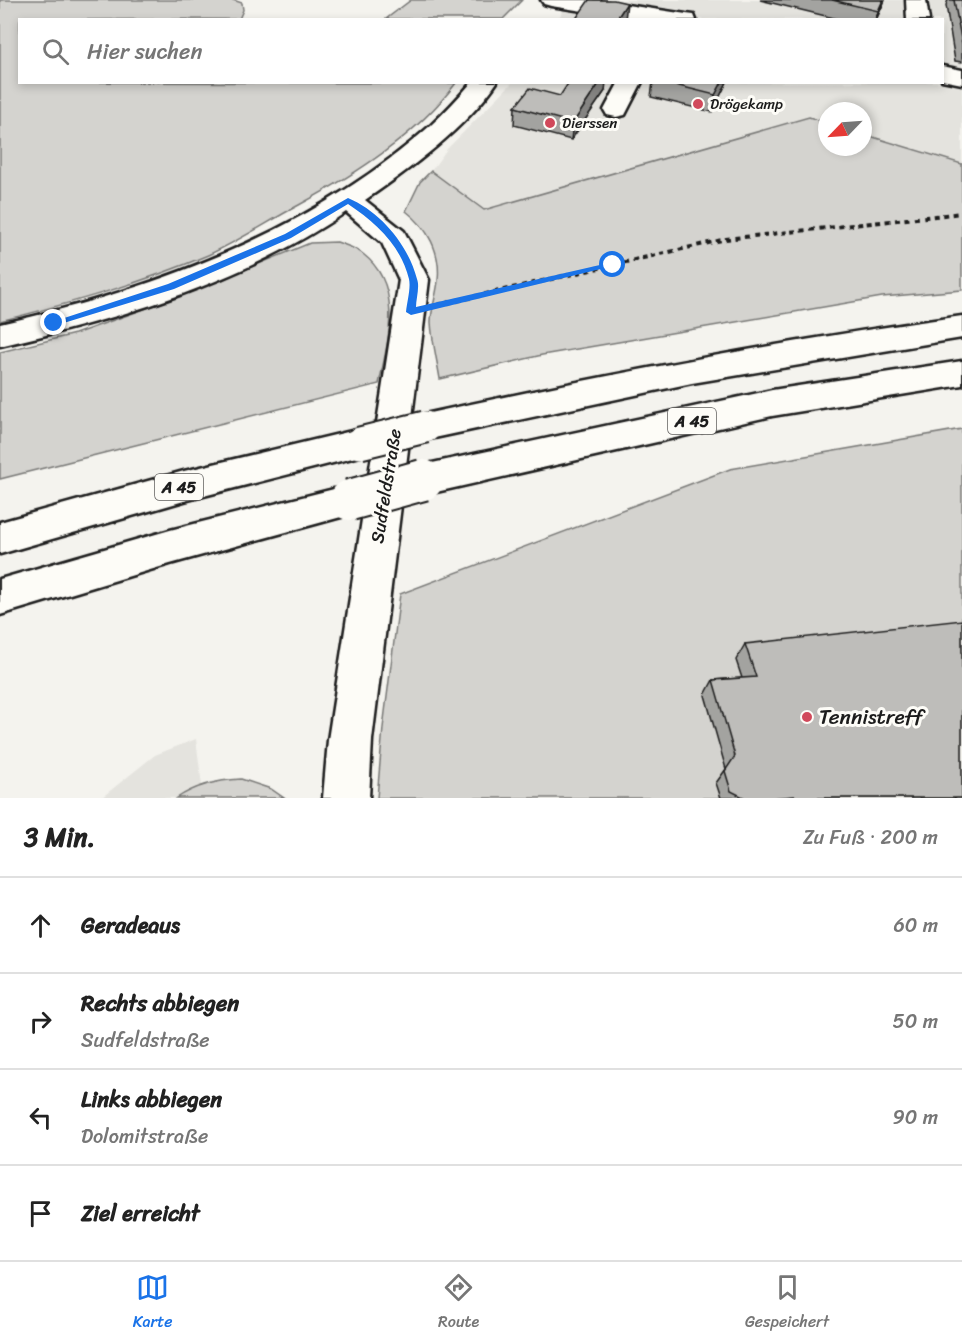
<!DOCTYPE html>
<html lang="de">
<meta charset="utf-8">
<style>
:root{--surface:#fff;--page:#f6f6f6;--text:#222;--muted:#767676;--line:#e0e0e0;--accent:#1a73e8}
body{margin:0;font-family:Sriracha,sans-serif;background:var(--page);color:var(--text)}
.compass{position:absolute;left:818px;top:102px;width:54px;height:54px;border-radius:50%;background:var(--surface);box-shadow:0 3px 9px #0003;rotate:245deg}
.stop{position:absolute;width:18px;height:18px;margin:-14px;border:4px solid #1a73e8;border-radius:50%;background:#fff}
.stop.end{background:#1a73e8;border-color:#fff;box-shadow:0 2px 6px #0008}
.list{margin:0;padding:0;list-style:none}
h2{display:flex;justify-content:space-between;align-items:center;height:78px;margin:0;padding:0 24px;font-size:26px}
h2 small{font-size:20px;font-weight:400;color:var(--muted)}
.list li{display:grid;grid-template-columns:39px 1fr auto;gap:18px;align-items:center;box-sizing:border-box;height:96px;padding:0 24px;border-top:2px solid var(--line)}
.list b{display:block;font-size:22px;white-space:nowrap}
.list p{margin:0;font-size:20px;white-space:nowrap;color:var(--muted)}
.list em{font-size:20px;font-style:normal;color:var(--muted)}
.icon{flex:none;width:33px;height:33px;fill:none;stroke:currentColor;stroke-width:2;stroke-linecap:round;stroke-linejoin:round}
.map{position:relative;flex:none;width:962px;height:798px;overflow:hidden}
.search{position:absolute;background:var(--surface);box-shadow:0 3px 9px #0003;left:18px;right:18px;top:18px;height:66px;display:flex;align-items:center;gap:15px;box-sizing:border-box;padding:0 21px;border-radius:0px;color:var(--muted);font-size:22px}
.sheet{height:462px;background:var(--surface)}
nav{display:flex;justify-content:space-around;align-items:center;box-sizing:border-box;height:84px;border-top:2px solid var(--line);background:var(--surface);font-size:16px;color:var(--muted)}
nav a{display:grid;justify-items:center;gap:3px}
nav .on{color:var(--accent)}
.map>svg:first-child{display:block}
.built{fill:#e4e3de}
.green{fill:#d4d3cf;stroke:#787876;stroke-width:1.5}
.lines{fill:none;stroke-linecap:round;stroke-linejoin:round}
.minor-casing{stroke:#1c1c1c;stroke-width:5}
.highway-casing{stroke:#1c1c1c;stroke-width:5}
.path{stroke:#1c1c1c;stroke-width:4;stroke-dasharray:5 4.5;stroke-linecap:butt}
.minor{fill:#fdfcf7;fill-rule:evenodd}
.highway{fill:#fdfcf7;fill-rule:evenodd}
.highway-bridge-far1-casing{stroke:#1c1c1c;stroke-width:35;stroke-linecap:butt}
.highway-bridge-casing{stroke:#1c1c1c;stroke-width:44;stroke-linecap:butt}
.highway-bridge-far1{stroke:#fdfcf7;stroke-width:31}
.highway-bridge{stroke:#fdfcf7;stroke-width:40}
.wall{fill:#a3a3a0;stroke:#1c1c1c;stroke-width:1.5}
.shaded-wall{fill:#858482;stroke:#1c1c1c;stroke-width:1.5}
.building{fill:#bebdba;stroke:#1c1c1c;stroke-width:1.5}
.route{fill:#1a73e8}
.poi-dot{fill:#d1495b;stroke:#fdfcf7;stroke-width:2}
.labels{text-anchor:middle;stroke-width:6;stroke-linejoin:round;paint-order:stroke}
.far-poi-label{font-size:15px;fill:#1c1c1c;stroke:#fdfcf7;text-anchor:start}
.shield{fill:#fdfcf7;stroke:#605f5e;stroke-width:1.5}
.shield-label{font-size:16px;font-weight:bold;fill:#1c1c1c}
.street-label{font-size:18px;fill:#1c1c1c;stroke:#fdfcf7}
.near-poi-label{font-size:21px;fill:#1c1c1c;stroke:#fdfcf7;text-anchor:start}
</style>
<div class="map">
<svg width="962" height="798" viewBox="0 0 962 798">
<rect width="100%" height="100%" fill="#f4f3ee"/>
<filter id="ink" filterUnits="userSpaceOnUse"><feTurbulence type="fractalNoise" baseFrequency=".0167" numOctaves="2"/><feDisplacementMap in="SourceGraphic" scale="12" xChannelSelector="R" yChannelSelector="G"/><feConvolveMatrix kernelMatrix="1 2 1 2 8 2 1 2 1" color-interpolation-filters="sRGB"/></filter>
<g filter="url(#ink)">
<!-- built -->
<g class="built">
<path d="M 570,0 L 962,0 L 962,164 L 863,134 L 863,111 L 827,111 L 827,123 L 809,117 L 484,210 L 431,171 L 447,149 L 512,83 L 942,82 L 942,20 L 558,19 Z"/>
<path d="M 196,739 L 202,786 L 225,780 L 241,779 L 271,789 L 284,798 L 101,798 L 155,755 Z"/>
</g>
<!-- green -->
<g class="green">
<path d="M 0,0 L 233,0 L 242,3 L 243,10 L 239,19 L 20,20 L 20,82 L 456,83 C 417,135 356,174 299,205 C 269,221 239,241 208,255 C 140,284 71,303 0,321 Z"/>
<path d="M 411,0 L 522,0 L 503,19 L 386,19 Z"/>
<path d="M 809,117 L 827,123 L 827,147 L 863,147 L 863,134 L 962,164 L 962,290 L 882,297 L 542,355 L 440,379 C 437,360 432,341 431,322 C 431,309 437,294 438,280 C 441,252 428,228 406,211 L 420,182 L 431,171 L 484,210 Z"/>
<path d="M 337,242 C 345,245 356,248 363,254 C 404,286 388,341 379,384 L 0,479 L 0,352 L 75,334 L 183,295 L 310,243 Z"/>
<path d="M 962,429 L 962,798 L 377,798 L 383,728 L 400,594 L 730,469 Z"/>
<path d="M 241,779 L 271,789 L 284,798 L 177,798 C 195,786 219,780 241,779 Z"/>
</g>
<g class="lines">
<!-- minor casing -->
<g class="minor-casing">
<g id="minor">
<path d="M 541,0 L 594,0 L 686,14 L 694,15 L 696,20 L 640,20 L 551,6 L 544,4 Z"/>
<path d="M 906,0 L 926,0 L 929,20 L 907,20 Z"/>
<path d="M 942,66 L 962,70 L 962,84 L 942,80 Z"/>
<path d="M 472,82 L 497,82 C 467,127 409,170 365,200 L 404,231 L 429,280 L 372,740 L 369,798 L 323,798 L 328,740 L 399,280 L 382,243 L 346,212 C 243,282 120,319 0,346 L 0,324 C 154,290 311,232 431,125 C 445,112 459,97 472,82 Z"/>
<path d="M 619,82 L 642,82 L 625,115 L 616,117 L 607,115 L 604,110 Z"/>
</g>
</g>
<!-- highway casing -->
<g class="highway-casing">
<g id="highway">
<path d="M 962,316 L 962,338 L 692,383 L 425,440 L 413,437 L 408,427 L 413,417 L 425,414 C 603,375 781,341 962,316 Z"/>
<path d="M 962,361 L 962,385 L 772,416 L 423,495 L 410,490 L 405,480 L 410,470 L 423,465 L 772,390 Z"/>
<path d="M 360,429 L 372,433 L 377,443 L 372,453 L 184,501 L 0,554 L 0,522 L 184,471 Z"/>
<path d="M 350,485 L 363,489 L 368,500 L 363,511 L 170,564 L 0,615 L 0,579 L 170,530 Z"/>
</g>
</g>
<!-- path -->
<path class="path" d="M 438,305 L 726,239 L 962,213"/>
<!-- minor -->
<use href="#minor" class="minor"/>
<!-- highway -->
<use href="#highway" class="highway"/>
<!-- highway-bridge-far1 casing -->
<g class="highway-bridge-far1-casing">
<path id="highway-bridge-far1" d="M 360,443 L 425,427"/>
</g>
<!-- highway-bridge casing -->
<g class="highway-bridge-casing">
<path id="highway-bridge" d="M 350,500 L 423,480"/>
</g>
<!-- highway-bridge-far1 -->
<use href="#highway-bridge-far1" class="highway-bridge-far1"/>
<!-- highway-bridge -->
<use href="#highway-bridge" class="highway-bridge"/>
</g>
<!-- wall -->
<g class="wall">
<path d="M 760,0 L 885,0 L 876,20 L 842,20 Z"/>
<path d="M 948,0 L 962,0 L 962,62 L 955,61 L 946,5 Z"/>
<path d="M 653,82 L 727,82 L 712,112 L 651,97 Z"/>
<path d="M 605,91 L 571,140 L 514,125 L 515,107 L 560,96 Z"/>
<path d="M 745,644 L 962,798 L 721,798 L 716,783 L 726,769 L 705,695 L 713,680 L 742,678 L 736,660 Z"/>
</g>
<!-- shaded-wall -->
<g class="shaded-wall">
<path d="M 883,0 L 885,0 L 876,20 L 875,20 Z"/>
<path d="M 627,3 L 625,20 L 616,20 Z"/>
<path d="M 600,82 L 606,82 L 605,91 L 571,140 L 573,123 Z"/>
<path d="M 722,82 L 727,82 L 712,112 L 715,95 Z"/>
</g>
<!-- building -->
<g class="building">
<path d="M 589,0 L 614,0 L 627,3 L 616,20 L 575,20 Z"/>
<path d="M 832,0 L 883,0 L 878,11 Z"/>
<path d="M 954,0 L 962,0 L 962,44 Z"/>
<path d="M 569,82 L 600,82 L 573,123 L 515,107 L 530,88 L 560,96 Z"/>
<path d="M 663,82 L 722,82 L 715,95 Z"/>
<path d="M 962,620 L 962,798 L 796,798 L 795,796 L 770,798 L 745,798 L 731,791 L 725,771 L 735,756 L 713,680 L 756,677 L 745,644 Z"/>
</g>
</g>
<!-- route -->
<path class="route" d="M 348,198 C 381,212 408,245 417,279 C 420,287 416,299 416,307 L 613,262 L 617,265 L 411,315 L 406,312 C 407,302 411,288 409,279 C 400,244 376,223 348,204 L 291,238 L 174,289 L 54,326 L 49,323 L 168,284 L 285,234 Z"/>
<!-- markers -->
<g class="poi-dot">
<circle cx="698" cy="104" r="6"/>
<circle cx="550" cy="123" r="6"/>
<circle cx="807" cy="717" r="6"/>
</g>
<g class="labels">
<!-- far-poi labels -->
<g class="far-poi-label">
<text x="710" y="109">Drögekamp</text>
<text x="562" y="128">Dierssen</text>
</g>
<!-- shield labels -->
<g class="shield">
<rect x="668" y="408" width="48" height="26" rx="4.5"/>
<rect x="155" y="474" width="48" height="26" rx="4.5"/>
</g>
<g class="shield-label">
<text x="692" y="427">A 45</text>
<text x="179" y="493">A 45</text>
</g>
<!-- street labels -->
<g class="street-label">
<text transform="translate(386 486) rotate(-81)" y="6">Sudfeldstraße</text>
</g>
<!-- near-poi labels -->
<g class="near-poi-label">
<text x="819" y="724">Tennistreff</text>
</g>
</g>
</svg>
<svg class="compass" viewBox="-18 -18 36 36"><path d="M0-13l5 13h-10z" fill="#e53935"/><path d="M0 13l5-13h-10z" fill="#767676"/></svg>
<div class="stop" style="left:613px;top:265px"></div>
<div class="stop end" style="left:54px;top:323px"></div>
<div class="search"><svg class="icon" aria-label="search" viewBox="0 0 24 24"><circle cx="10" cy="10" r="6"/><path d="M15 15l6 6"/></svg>Hier suchen</div>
</div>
<section class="sheet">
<h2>3 Min.<small>Zu Fuß · 200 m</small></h2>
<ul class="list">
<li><svg class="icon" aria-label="ahead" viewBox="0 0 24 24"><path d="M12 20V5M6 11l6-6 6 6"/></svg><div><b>Geradeaus</b></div><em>60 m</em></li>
<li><svg class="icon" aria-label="right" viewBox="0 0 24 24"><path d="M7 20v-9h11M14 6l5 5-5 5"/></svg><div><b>Rechts abbiegen</b><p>Sudfeldstraße</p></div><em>50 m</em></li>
<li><svg class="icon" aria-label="left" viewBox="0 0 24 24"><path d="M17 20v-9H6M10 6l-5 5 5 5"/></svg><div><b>Links abbiegen</b><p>Dolomitstraße</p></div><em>90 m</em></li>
<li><svg class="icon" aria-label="arrive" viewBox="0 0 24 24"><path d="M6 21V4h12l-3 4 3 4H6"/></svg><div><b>Ziel erreicht</b></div></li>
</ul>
</section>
<nav>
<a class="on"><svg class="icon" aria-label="map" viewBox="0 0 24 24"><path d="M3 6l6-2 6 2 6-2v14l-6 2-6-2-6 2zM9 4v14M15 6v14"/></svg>Karte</a>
<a><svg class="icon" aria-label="directions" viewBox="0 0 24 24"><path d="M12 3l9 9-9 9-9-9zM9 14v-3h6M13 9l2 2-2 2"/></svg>Route</a>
<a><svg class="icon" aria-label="saved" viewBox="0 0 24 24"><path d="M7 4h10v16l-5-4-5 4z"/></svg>Gespeichert</a>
</nav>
